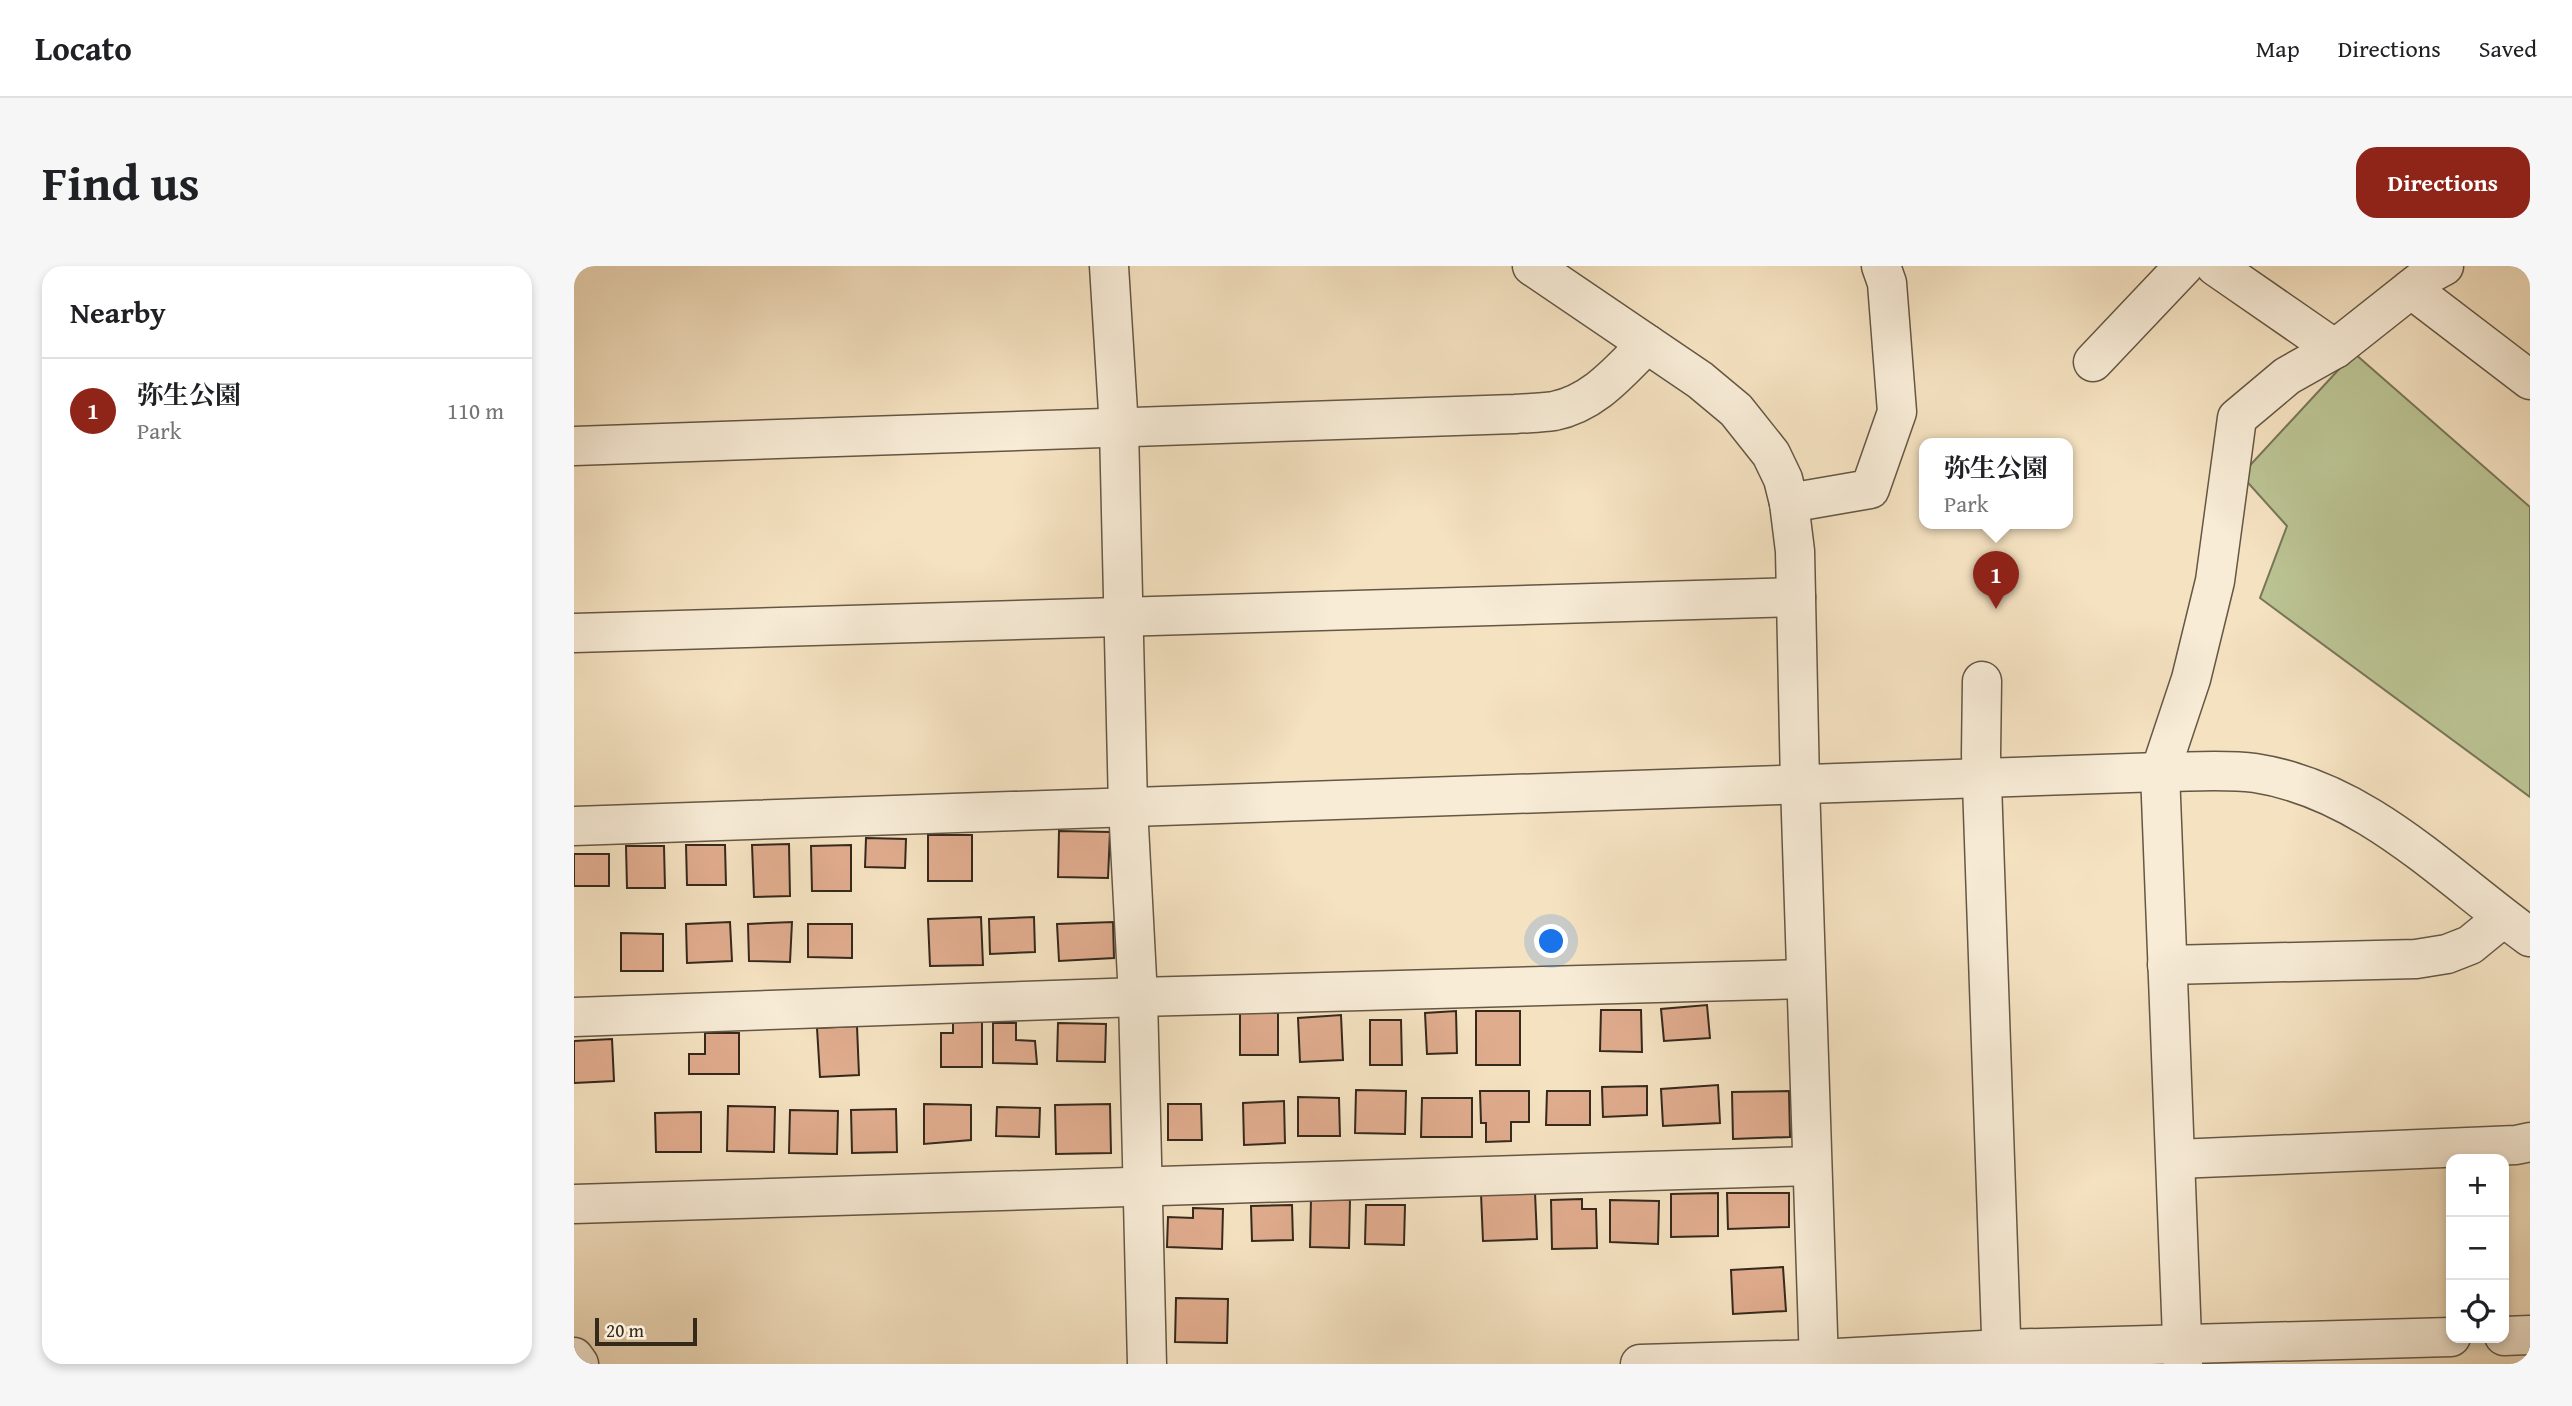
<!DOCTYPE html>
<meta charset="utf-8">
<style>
:root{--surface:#fff;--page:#f6f6f6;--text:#202124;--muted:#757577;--line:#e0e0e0;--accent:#8f2418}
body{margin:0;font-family:"Gentium Book Plus","Noto Serif JP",serif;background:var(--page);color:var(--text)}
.controls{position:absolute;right:21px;bottom:21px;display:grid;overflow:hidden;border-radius:14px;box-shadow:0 4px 10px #0003}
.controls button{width:63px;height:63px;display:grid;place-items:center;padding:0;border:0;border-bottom:2px solid var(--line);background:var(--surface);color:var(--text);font:35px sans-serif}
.scale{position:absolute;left:21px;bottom:18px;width:102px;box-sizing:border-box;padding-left:7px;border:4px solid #35291c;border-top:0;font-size:19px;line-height:24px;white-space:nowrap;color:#35291c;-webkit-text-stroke:5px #f8ecd7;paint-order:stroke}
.you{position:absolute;left:978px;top:676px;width:24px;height:24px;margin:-18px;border:5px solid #fff;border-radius:50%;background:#1a73e8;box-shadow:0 0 0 10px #1a73e833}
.badge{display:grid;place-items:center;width:46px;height:46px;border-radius:50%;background:var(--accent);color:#fff;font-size:23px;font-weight:700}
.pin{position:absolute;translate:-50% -58px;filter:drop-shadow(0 2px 4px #0008)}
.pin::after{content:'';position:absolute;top:37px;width:24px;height:21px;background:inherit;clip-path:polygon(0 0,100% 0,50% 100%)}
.popup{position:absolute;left:1345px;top:172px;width:154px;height:91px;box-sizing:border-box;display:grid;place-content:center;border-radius:14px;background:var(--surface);filter:drop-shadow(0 2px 5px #0005);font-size:23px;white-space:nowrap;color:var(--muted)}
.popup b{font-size:26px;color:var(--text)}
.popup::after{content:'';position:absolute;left:50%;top:100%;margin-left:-14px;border:14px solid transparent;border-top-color:var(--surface)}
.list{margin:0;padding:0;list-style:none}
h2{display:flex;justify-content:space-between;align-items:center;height:91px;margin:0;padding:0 28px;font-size:30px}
h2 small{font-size:23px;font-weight:400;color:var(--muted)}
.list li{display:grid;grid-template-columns:46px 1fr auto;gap:21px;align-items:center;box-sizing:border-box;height:105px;padding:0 28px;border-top:2px solid var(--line)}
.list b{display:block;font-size:26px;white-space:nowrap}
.list p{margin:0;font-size:23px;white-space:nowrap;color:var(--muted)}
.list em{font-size:23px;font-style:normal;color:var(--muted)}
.icon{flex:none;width:38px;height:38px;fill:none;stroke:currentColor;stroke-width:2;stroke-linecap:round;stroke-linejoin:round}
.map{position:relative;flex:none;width:1956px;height:1098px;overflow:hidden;border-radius:21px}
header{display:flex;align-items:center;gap:42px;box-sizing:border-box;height:98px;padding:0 35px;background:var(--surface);border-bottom:2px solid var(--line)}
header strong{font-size:33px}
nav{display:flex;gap:38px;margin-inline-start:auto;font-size:24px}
.intro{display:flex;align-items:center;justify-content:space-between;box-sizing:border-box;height:168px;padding:0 42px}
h1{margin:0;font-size:49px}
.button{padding:18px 32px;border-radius:21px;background:var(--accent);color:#fff;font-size:24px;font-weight:700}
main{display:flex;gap:42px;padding:0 42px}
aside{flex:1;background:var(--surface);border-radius:21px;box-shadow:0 4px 10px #0003}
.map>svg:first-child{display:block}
.green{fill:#bbc393;stroke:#787658;stroke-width:2}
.building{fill:#e0ac8e;stroke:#35291c;stroke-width:2}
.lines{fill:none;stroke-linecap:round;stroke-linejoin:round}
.minor-casing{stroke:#655745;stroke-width:41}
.tertiary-casing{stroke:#655745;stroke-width:41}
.minor{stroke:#f8ecd7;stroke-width:38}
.tertiary{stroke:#f8ecd7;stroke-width:38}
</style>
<header>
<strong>Locato</strong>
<nav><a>Map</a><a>Directions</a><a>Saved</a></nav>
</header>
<div class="intro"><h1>Find us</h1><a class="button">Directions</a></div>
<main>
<aside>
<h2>Nearby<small></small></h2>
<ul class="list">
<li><span class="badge">1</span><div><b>弥生公園</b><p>Park</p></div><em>110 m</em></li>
</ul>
</aside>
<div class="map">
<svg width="1956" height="1098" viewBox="0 0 1956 1098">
<rect width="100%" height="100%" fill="#f5e2c1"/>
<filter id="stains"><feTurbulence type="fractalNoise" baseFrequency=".00286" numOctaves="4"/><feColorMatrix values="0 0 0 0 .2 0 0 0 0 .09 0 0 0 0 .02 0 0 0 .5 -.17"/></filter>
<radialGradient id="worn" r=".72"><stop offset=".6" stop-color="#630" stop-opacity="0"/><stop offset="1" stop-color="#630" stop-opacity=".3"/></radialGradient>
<!-- green -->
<path class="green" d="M 1780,87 L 1956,241 L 1956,531 L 1686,332 L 1713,260 L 1667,209 Z"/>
<!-- building -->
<g class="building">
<path d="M 485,565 L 536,566 L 534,612 L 484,611 Z"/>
<rect x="354" y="569" width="44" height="46"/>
<path d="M 292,572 L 332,573 L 331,602 L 291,601 Z"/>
<path d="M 215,578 L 216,630 L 180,631 L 178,579 Z"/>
<path d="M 112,579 L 151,579 L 152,619 L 113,619 Z"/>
<path d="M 277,579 L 277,625 L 238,625 L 237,580 Z"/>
<path d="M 52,580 L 90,580 L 91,622 L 53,622 Z"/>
<rect x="0" y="588" width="35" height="32"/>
<path d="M 407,651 L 409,699 L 356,700 L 354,653 Z"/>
<path d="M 460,651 L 461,686 L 416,688 L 415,653 Z"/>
<path d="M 156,656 L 158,695 L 113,697 L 112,658 Z"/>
<path d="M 218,656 L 216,696 L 175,695 L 174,658 Z"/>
<path d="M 539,656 L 540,692 L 485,695 L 483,658 Z"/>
<path d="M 234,658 L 278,658 L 278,692 L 234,691 Z"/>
<path d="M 47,667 L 89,668 L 89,705 L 47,705 Z"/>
<path d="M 1133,739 L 1136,772 L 1090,775 L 1087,743 Z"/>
<path d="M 1027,744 L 1067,744 L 1068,786 L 1026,785 Z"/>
<path d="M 882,745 L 883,787 L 853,788 L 851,747 Z"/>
<rect x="902" y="745" width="44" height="54"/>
<rect x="666" y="747" width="38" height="42"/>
<path d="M 767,749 L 769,794 L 726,796 L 724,752 Z"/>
<path d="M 796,754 L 827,754 L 828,799 L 796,799 Z"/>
<path d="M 379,755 L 408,755 L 408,801 L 367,801 L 367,767 L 379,767 Z"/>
<path d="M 419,757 L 442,757 L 442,774 L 461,775 L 463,798 L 419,797 Z"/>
<path d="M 484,757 L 532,758 L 531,796 L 483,795 Z"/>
<path d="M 283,760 L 285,809 L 246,811 L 243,762 Z"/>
<path d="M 131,767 L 165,767 L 165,808 L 115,808 L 115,788 L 131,788 Z"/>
<path d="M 38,773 L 40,815 L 0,817 L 0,775 Z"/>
<path d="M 1144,819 L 1146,857 L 1089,860 L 1087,823 Z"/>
<path d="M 1073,820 L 1073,849 L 1029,851 L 1028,821 Z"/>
<path d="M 782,824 L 832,825 L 831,868 L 781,867 Z"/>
<path d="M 906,825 L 955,825 L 955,856 L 937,856 L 937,875 L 912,876 L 912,857 L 907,857 Z"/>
<path d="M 973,825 L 1016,825 L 1016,859 L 972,859 Z"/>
<path d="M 1215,825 L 1216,871 L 1159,873 L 1158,826 Z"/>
<path d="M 724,831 L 765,832 L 766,870 L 724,870 Z"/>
<path d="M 848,832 L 898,832 L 898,871 L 847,871 Z"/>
<path d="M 710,835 L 711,877 L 670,879 L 669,837 Z"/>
<path d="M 350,838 L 397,839 L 397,874 L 350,878 Z"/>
<path d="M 536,838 L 537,887 L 482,888 L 481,839 Z"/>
<path d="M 594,838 L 627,838 L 628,874 L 594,874 Z"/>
<path d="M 154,840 L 201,841 L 200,886 L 153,885 Z"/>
<path d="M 423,841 L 466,842 L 465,871 L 422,870 Z"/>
<path d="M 322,843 L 323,886 L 278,887 L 277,844 Z"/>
<path d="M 216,844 L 264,845 L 263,888 L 215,887 Z"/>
<path d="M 127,846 L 127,886 L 82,886 L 81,847 Z"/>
<path d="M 961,926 L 963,973 L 909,975 L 907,928 Z"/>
<path d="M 1144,927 L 1144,970 L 1097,971 L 1097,928 Z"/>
<path d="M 1153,927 L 1215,927 L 1215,961 L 1154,963 Z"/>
<path d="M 737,932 L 776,934 L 775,982 L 736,981 Z"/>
<path d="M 1008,933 L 1008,943 L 1022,943 L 1023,982 L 978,983 L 977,934 Z"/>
<path d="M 1036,934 L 1085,935 L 1084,978 L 1036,976 Z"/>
<path d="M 718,939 L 719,974 L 678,975 L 677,940 Z"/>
<path d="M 792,939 L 831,939 L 830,979 L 791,978 Z"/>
<path d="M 619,942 L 649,943 L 648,983 L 593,981 L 594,951 L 619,952 Z"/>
<path d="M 1209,1001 L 1212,1045 L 1159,1048 L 1157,1004 Z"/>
<path d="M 602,1032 L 654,1033 L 653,1077 L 601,1076 Z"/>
</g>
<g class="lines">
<!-- minor casing -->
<g class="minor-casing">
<g id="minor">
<path d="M 535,0 L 545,162 L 554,541 L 564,731 L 573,1098"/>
<path d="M 958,0 L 1126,114 L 1162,144 L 1197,188 L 1209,213 L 1215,237 L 1221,285 L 1226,518 L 1245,1098"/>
<path d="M 1641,0 L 1761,83"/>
<path d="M 1837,23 L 1956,114"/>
<path d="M 1519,96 L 1610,0"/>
<path d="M 0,180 L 941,148 C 953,147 967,147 980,145 C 1020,137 1045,106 1073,78"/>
<path d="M 1215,237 L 1296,223 L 1323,146 L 1313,17 L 1307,0"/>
<path d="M 0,367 L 1222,331"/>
<path d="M 0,560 L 1586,506 C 1617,506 1651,503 1681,507 C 1791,524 1870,609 1956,671"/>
<path d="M 1593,699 L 1842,693 L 1873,688 L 1896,679 L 1929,652"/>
<path d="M 0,751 L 564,731 L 1232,713"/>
<path d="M 1602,893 L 1942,879 L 1956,876"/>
<path d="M 0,938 L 1238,900"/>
<path d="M 1930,1070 L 1956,1069"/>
<path d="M 0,1091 L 5,1098"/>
<path d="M 1066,1098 L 1245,1093 L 1427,1083 L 1877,1071"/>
<path d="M 1609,1098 L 1586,506 L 1617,413 L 1641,315 L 1663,152 L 1713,110 L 1761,83 L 1857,7 L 1870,0"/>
</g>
</g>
<!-- tertiary casing -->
<g class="tertiary-casing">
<path id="tertiary" d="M 1408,415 L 1407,488 L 1428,1098"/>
</g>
<!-- minor -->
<use href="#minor" class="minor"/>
<!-- tertiary -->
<use href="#tertiary" class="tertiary"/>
</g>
<rect width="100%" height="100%" filter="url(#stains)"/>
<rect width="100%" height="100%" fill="url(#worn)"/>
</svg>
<div class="controls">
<button>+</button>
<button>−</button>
<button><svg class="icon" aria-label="locate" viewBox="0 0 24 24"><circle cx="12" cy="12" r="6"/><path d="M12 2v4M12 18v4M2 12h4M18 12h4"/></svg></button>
</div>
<div class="scale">20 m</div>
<div class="you"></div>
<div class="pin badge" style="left:1422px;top:343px">1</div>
<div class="popup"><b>弥生公園</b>Park</div>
</div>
</main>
